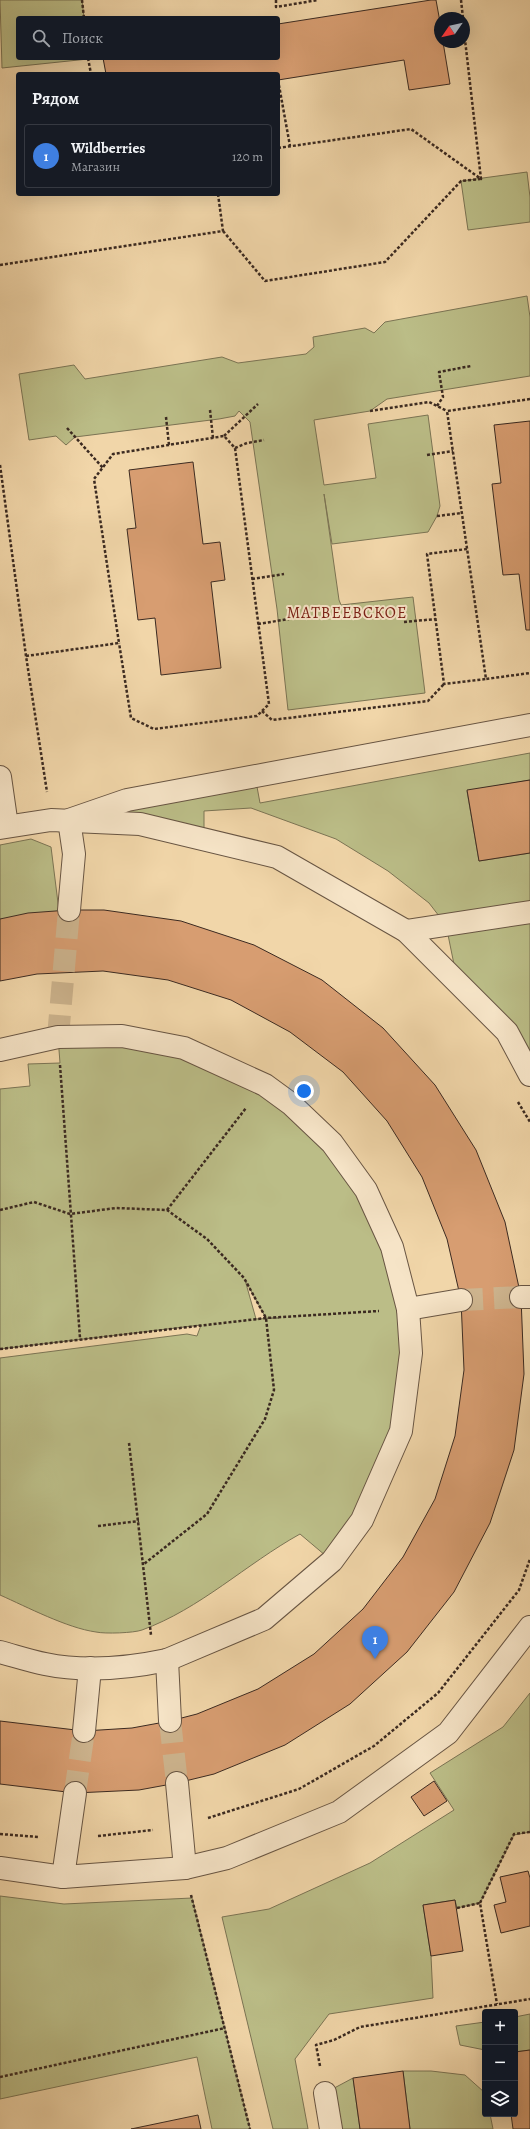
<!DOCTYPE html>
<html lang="ru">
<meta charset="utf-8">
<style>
:root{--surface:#171b24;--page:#242831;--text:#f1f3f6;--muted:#9ea1a6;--line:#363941;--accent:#d93025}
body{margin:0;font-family:Alegreya,serif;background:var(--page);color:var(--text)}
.controls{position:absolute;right:12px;bottom:12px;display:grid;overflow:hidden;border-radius:4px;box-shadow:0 4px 16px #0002}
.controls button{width:36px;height:36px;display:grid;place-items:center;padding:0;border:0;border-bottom:1px solid var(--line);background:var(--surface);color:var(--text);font:20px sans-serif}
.compass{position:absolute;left:434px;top:12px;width:36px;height:36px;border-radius:50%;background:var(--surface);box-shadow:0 4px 16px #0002;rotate:236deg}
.you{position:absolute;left:304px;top:1091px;width:14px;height:14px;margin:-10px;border:3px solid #fff;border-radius:50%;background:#1a73e8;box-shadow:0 0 0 6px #1a73e833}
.badge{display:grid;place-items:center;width:26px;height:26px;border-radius:50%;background:var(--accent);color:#fff;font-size:13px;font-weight:700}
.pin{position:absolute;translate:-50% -33px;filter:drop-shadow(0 1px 2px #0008)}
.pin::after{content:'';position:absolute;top:21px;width:14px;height:12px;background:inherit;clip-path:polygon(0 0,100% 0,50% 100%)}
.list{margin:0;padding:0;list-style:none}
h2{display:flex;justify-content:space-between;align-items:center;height:52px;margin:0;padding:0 16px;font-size:17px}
h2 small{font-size:13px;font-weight:400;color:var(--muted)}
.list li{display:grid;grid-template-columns:26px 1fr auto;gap:12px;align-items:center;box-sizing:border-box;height:64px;margin:0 8px 8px;padding:0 8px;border:1px solid var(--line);border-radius:4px}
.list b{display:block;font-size:15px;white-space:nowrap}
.list p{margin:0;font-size:13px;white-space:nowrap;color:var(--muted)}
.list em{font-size:13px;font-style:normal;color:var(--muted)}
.icon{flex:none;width:22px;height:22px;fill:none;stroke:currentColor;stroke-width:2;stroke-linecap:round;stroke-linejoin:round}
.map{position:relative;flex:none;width:530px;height:2129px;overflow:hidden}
.search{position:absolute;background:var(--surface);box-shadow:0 4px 16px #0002;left:16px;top:16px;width:264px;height:44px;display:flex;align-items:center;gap:10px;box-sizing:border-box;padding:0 14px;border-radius:4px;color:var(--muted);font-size:15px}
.panel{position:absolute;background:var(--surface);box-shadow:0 4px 16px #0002;left:16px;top:72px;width:264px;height:124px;border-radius:4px}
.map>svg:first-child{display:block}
.green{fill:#bbbd87;stroke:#7b7454;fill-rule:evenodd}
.building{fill:#d79d71;stroke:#3b2a21}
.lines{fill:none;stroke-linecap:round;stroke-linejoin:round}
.minor-tunnel{stroke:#cdb48e;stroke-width:22;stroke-dasharray:22 11;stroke-linecap:butt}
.minor-casing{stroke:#685543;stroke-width:24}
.path{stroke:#3b2a21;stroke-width:2.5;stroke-dasharray:3 2;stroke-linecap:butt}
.minor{stroke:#f6e4c7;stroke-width:22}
.labels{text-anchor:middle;stroke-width:4;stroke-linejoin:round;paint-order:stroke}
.neighbourhood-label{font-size:16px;letter-spacing:1px;fill:#7a1f14;stroke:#f6e4c7}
</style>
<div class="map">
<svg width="530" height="2129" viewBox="0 0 530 2129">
<rect width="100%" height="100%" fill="#f1d6a9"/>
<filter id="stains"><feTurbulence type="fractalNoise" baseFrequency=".005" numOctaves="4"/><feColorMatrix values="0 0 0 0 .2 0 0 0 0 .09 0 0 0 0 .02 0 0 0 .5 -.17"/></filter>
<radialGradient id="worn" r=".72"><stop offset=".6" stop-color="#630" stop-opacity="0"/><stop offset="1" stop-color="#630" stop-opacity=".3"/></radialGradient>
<!-- green -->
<g class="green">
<path d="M 0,0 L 82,0 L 84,18 L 18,18 L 18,58 L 88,59 L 2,68 Z"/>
<path d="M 527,172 L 530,197 L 530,222 L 468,230 L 461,181 Z"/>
<path d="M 527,296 L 530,317 L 530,376 L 387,399 L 370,411 L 314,420 L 324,485 L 376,478 L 368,424 L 428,415 L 440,506 L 437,516 L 428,532 L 332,544 L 324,494 L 339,600 L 341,605 L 413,597 L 425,693 L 288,710 L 277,609 L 250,422 L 239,411 L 235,416 L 219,419 L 75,437 L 66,445 L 56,436 L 29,440 L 19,374 L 74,365 L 85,379 L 222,357 L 238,363 L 306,354 L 314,347 L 313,337 L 365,328 L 374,333 L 385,322 Z"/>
<path d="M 530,753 L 530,780 L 467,791 L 479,861 L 530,853 L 530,1075 L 458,984 L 446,925 L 429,903 L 388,871 L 336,839 L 251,808 L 204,811 L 204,839 L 69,820 L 255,776 L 260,803 Z"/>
<path d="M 31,839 L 51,847 L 59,911 L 0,920 L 0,845 Z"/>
<path d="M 122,1036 L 265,1085 L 366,1190 L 408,1309 L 401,1431 L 332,1561 L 300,1534 C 246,1564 200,1609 142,1630 C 134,1633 105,1634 96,1632 C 67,1628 27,1607 0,1595 L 0,1358 L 187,1334 L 197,1336 L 201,1325 L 0,1349 L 0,1089 L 30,1086 L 28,1064 L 60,1063 L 58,1037 ZM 245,1280 L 266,1318 L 279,1318 L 256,1319 Z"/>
<path d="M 530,1693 L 530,1832 L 514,1835 L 480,1903 L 457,1908 L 455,1900 L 423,1905 L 431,1956 L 433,1998 L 329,2014 L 295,2059 L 308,2129 L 273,2129 L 222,1917 L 269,1909 L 370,1863 L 454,1810 L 430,1773 L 503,1727 Z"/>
<path d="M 0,1896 L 64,1904 L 192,1898 L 250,2129 L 212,2129 L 197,2057 L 0,2099 Z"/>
<path d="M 530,2014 L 530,2050 L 515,2052 L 515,2017 Z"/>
<path d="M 485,2022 L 485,2050 L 460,2045 L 456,2026 Z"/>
<path d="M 403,2071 L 431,2071 L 465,2075 L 484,2092 L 485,2114 L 490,2114 L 493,2129 L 410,2129 Z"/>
<path d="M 353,2078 L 360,2129 L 331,2129 L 325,2093 Z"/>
</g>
<!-- building -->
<g class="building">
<path d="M 431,0 L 436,0 L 440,22 L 440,42 L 443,42 L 450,84 L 409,90 L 404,60 L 278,80 L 278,74 L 106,74 L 103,58 L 278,58 L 278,24 Z"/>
<path d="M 530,421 L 530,630 L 526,630 L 519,574 L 503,575 L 492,484 L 501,483 L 494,425 Z"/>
<path d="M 193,462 L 203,544 L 220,542 L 225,580 L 211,582 L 221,668 L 161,675 L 155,618 L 138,620 L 127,529 L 136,528 L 129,470 Z"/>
<path d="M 530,780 L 530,853 L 479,861 L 467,790 Z"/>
<path d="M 69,910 L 104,910 L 181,921 L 254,945 L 322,980 L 383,1028 L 435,1085 L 476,1150 L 505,1222 L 521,1297 L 524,1374 L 514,1450 L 490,1523 L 454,1592 L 407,1652 L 350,1704 L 285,1745 L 214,1774 L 177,1783 L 139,1790 L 75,1793 L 0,1784 L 0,1721 L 84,1731 L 132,1728 L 170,1721 L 197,1714 L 258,1689 L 314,1654 L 363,1609 L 403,1557 L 435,1499 L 455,1436 L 464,1370 L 461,1300 L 447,1239 L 422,1177 L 387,1121 L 343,1072 L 290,1032 L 231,1000 L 168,980 L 103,971 L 37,974 L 0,981 L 0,919 L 28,913 Z"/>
<path d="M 434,1781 L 447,1801 L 424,1816 L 411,1797 Z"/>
<path d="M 528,1871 L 530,1878 L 530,1926 L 501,1933 L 494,1905 L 506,1902 L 500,1877 Z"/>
<path d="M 455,1900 L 463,1951 L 431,1956 L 423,1905 Z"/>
<path d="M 530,2050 L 530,2129 L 513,2129 L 511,2114 L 515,2114 L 515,2052 Z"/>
<path d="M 403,2071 L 410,2129 L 360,2129 L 353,2078 Z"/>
<path d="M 198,2115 L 201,2129 L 131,2129 Z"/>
</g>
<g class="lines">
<!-- minor-tunnel -->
<g class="minor-tunnel">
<path d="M 58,1037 L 69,910"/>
<path d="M 461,1300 L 521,1297"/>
<path d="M 170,1721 L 177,1783"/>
<path d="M 75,1793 L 84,1731"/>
</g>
<!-- minor casing -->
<g class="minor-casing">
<g id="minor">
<path d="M 0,777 L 7,826"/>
<path d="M 0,828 L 51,820 L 140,824 L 277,857 L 406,931 L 507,1032 L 530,1075"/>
<path d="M 69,910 L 74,854 L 69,820 L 127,800 L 530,725"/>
<path d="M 406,931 L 530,912"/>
<path d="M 0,1050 L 58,1037 L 122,1036 L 184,1048 L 265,1085 L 291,1104 L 332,1143 L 366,1190 L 392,1247 L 408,1309 L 411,1353 L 401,1431 L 362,1520 L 332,1561 L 264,1619 L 167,1660 C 129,1668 83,1672 45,1664 C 30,1661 15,1656 0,1652"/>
<path d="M 521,1297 L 530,1297"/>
<path d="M 408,1309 L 461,1300"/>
<path d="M 167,1660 L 170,1721"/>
<path d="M 84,1731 L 90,1668"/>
<path d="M 177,1783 L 185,1868"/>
<path d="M 0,1868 L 63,1877 L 185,1868 L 227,1858 L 339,1812 L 448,1733 L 530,1627"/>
<path d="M 63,1877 L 75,1793"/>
<path d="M 325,2093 L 331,2129"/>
</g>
</g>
<!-- path -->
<g class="path">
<path d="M 82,0 L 84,18"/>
<path d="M 276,0 L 276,7 L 318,0"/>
<path d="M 461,0 L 463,18"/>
<path d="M 88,58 L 91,74"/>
<path d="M 278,80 L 290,146"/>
<path d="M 278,148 L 411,129 L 481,179 L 464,31"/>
<path d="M 223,231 L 265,281 L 385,262 L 461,181 L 480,179"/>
<path d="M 0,265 L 223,231 L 218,194"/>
<path d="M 530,399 L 447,411 L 486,679 L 530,673"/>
<path d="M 437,406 L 443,397 L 439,372 L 471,366"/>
<path d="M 210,410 L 213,438"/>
<path d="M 370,411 L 429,402 L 447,411"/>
<path d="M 166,417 L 169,445"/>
<path d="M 67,428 L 103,468"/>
<path d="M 224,436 L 258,404"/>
<path d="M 235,448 L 247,443 L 264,440"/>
<path d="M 427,455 L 453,451"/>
<path d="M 0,465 L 26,656 L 47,792"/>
<path d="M 437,516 L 462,513"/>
<path d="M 467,549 L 427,554 L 444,684 L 486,679"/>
<path d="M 252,579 L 284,574"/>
<path d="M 404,622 L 436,619"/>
<path d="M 258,624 L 289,619"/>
<path d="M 26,656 L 119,643 L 94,479 L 113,454 L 224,436 L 235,448 L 269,704 L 257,716 L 154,729 L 131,718 L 119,643"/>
<path d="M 262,711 L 272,720 L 428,701 L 444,684"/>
<path d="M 60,1065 L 80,1338"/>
<path d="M 518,1102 L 530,1122"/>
<path d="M 0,1210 L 34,1202 L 70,1214 L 116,1208 L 167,1210 L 207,1239 L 244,1278 L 266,1318 L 274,1390 L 265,1419 L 207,1514 L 144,1564"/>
<path d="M 167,1210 L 246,1108"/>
<path d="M 0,1349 L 266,1318 L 379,1311"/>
<path d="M 129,1443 L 151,1635"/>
<path d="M 98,1526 L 139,1521"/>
<path d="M 208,1818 L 299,1789 L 374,1746 L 438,1693 L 519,1590 L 530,1559"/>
<path d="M 0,1834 L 39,1837"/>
<path d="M 98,1836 L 153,1830"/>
<path d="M 191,1895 L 250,2129"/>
<path d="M 480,1903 L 514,1834 L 530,1832"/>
<path d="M 457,1908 L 480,1903 L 497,2004"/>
<path d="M 320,2066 L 316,2045 L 334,2040 L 360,2027 L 530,1999"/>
<path d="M 0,2077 L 225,2028"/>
</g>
<!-- minor -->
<use href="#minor" class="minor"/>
</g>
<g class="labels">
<!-- neighbourhood labels -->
<g class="neighbourhood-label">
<text x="347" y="618">МАТВЕЕВСКОЕ</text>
</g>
</g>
<rect width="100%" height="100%" filter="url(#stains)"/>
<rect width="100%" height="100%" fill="url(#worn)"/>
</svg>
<div class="controls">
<button>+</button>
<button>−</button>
<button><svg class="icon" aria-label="layers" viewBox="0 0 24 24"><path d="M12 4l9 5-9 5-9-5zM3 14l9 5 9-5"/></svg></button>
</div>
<svg class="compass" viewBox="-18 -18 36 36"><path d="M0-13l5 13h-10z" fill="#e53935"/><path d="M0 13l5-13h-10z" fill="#9ea1a6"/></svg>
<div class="you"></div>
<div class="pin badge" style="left:375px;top:1659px;background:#3f7fe0">1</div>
<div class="search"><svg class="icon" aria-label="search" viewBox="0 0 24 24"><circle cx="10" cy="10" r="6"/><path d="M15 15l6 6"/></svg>Поиск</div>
<section class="panel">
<h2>Рядом<small></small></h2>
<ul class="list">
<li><span class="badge" style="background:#3f7fe0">1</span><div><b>Wildberries</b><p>Магазин</p></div><em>120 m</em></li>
</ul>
</section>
</div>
